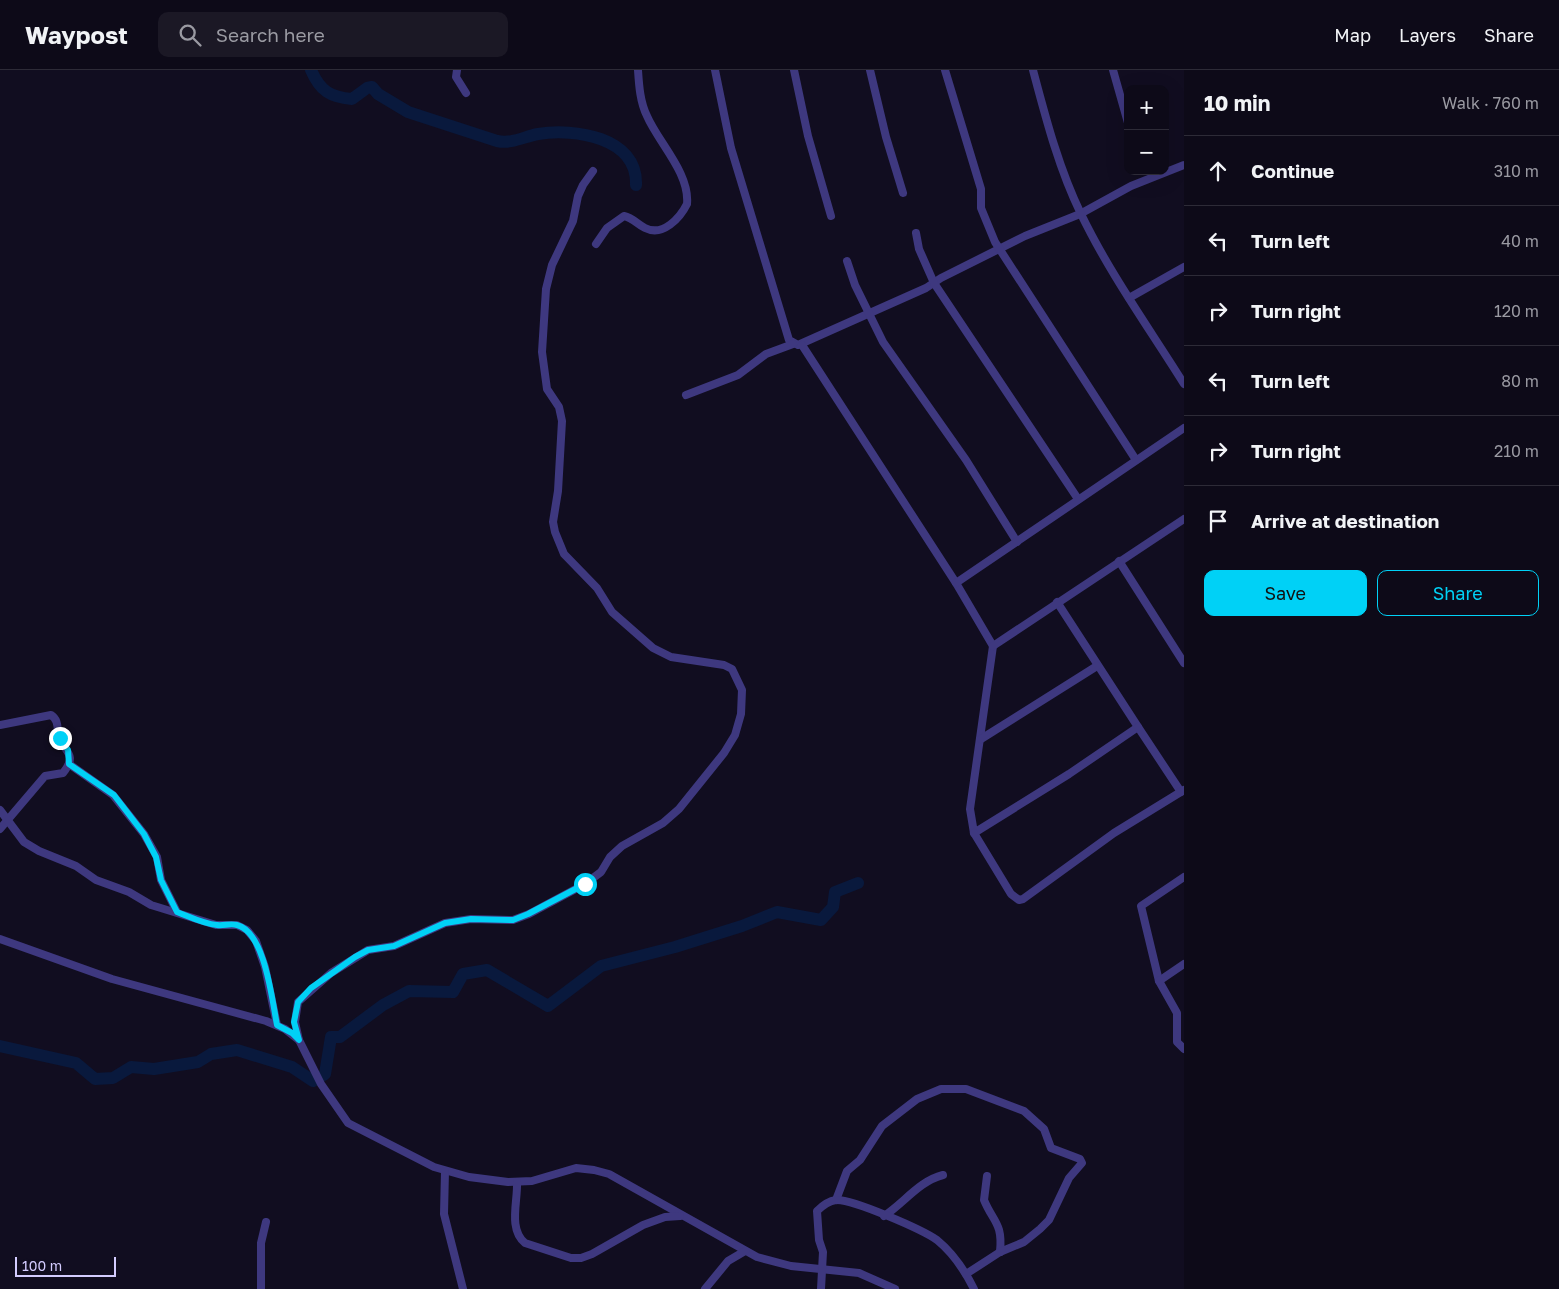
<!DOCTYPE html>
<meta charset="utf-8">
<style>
:root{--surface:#0d0a18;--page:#1b1825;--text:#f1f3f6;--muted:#9a9aa2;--line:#2d2b37;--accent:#00d1f6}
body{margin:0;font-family:"Golos Text",sans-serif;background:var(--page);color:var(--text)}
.controls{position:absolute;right:15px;top:15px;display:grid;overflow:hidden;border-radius:10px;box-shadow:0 5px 20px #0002}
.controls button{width:45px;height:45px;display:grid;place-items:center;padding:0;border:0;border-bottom:1px solid var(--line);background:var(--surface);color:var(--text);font:25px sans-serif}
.scale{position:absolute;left:15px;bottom:12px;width:101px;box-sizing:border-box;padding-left:5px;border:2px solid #d4ccff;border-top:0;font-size:14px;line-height:18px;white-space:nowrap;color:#d4ccff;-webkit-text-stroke:4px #110d20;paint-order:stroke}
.stop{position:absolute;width:15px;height:15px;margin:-11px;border:4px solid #00d1f6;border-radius:50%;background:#fff}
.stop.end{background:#00d1f6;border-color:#fff;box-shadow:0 1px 5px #0008}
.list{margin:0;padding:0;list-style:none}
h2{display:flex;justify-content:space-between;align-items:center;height:65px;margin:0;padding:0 20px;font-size:21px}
h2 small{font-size:16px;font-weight:400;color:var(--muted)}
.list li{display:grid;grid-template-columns:32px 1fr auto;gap:15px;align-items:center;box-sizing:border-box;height:70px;padding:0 20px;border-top:1px solid var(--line)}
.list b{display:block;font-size:19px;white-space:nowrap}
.list em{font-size:16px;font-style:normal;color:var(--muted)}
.actions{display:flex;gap:10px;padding:15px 20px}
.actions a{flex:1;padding:11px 0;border:1px solid var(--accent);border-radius:10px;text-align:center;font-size:18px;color:var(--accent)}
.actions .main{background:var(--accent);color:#111}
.icon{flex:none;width:28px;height:28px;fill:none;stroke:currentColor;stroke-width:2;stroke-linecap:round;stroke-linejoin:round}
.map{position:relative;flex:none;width:1184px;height:1219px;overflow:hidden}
header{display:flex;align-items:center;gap:30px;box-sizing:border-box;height:70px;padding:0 25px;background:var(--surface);border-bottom:1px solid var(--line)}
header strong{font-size:24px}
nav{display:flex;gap:28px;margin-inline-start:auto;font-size:18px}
.search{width:350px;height:45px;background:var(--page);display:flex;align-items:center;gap:12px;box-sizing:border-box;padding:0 18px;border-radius:10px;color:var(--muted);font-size:19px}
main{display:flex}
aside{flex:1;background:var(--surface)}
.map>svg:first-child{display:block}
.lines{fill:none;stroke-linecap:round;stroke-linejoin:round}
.river{stroke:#09193d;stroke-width:12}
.street{stroke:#3e387f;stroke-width:8}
.route{stroke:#00d1f6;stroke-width:6}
</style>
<header>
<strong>Waypost</strong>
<div class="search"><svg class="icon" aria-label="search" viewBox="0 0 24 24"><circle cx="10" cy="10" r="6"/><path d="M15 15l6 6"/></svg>Search here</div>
<nav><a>Map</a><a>Layers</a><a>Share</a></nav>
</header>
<main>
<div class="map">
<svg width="1184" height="1219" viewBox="0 0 1184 1219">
<rect width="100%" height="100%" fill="#110d20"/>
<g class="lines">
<!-- river -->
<g class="river">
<path d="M 311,0 C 320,21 330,27 352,29 L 367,18 L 372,17 L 378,24 L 408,42 L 497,71 C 512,74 523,67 538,64 C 574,58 638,67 636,115"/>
<path d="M 0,976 L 76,993 L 95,1009 L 113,1008 L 131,997 L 154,999 L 198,992 L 211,984 L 237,980 L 292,997 L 313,1011 L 325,1004 L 331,967 L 340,967 L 383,935 L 409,921 L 453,922 L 463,904 L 487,900 L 548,936 L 601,896 L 675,877 L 742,856 L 777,842 L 821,850 L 833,837 L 835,822 L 858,813"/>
</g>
<!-- street -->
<g class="street">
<path d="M 457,0 L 456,7 L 466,23"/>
<path d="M 715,0 L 731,78 L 789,270 L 798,275 L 926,218 L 941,208 L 1025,166 L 1080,144 L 1131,116 L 1184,95"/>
<path d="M 794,0 L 808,66 L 831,146"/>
<path d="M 870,0 L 886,67 L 903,123"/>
<path d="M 945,0 L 981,119 L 981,138 L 995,172 L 1136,390"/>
<path d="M 1033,0 C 1046,49 1059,99 1081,144 C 1110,204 1149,258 1184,314"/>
<path d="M 1113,0 L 1128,53"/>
<path d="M 916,163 L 919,179 L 934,213 L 1078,429"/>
<path d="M 596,174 L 607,158 L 624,146 C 633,148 637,154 645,158 C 663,167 680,148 687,134 C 690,103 658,72 647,46 C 640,32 639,15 638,0"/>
<path d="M 847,191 L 855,215 L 883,272 L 966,390 L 1017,472"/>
<path d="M 1129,228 L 1184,197"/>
<path d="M 802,275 L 956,513 L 993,576 L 970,739 L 974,763 L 1069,704 L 1138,657 L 1057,532"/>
<path d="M 686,325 L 738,305 L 766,284 L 793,274"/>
<path d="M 1119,491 L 1184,593"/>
<path d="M 956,513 L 1184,358"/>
<path d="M 993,576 L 1184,449"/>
<path d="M 0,655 L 51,645 C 59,650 57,659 59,667 C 63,682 79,683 63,703 L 45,706 L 0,759"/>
<path d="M 1138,657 L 1181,722"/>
<path d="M 981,669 L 1097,596"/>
<path d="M 69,694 L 113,725 L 144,764 L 157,787 L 161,810 L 177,842"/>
<path d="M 0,740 L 24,772 L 39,781 L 76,796 L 96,810 L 129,822 L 151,835 L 216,855 L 237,855 L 247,860 L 256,871 L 265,897 L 277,955"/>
<path d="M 974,763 L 1011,824 L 1019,830 L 1023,829 L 1114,763 L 1184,720"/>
<path d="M 1184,807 L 1141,836 L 1159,911 L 1177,943 L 1177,972 L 1184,979"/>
<path d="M 0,869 L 112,909 L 266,951 L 285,959 L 299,970 L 321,1014 L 348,1053 L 434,1097 L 469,1107 L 508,1112 L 532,1111 L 576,1098 L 594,1100 L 609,1104 L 757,1187 L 791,1196 L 859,1203 L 895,1219"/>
<path d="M 1159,911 L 1184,894"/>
<path d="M 299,970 L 295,952 L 298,932 L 331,903 L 368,880 L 394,876 L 445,853 L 471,849 L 513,850 L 529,844 L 585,814 L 601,802 L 610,787 L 622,776 L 663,753 L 679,739 L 724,683 L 735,665 L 741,644 L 742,620 L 732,599 L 724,595 L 671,587 L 653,578 L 612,542 L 597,518 L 564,484 L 555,462 L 553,452 L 558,421 L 562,351 L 559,337 L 547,319 L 542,282 L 546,219 L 552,195 L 573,151 L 578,126 L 583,115 L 593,101"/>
<path d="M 445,1101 L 444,1144 L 463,1219"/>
<path d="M 987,1106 L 984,1130 C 993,1152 1003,1153 1000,1182"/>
<path d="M 517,1112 C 518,1131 508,1159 525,1173 L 571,1188 L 581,1188 L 592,1184 L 643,1155 L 665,1147 L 680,1146"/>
<path d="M 836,1130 L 847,1101 L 860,1090 L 882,1056 L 917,1029 L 941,1019 L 966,1019 L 1024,1041 L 1044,1059 L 1051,1078 L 1080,1089 L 1082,1093 L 1069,1108 L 1049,1150 L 1040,1159 L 1024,1172 L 1000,1182 L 966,1204"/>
<path d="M 884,1146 C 904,1133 919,1111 943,1105"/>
<path d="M 261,1219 L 261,1173 L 266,1152"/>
<path d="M 705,1219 L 728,1191 L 745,1181"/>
<path d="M 821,1219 L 823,1182 L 819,1170 L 817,1141 C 822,1136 829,1131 836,1130 C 853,1129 923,1160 937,1170 C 953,1183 965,1201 974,1219"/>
</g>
</g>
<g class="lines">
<!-- route -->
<path class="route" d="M 60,668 L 68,680 L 69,694 L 114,725 L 144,764 L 156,787 L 161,810 L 177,842 C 190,847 204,854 217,855 C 224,856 230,853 237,855 C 265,862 272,930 277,955 L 292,963 L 299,970 L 294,952 L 298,932 L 311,918 L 355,887 L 368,880 L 394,876 L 445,853 L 471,849 L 513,850 L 528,844 L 585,814"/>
</g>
</svg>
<div class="controls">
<button>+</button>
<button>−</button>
</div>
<div class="scale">100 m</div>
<div class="stop" style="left:585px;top:814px"></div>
<div class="stop end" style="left:60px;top:668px"></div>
</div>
<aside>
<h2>10 min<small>Walk · 760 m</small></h2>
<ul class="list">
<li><svg class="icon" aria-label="ahead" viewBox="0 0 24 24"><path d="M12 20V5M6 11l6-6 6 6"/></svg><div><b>Continue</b></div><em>310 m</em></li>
<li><svg class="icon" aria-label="left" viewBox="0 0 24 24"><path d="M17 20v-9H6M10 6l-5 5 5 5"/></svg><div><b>Turn left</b></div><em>40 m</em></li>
<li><svg class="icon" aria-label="right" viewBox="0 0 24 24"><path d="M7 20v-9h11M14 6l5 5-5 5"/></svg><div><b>Turn right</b></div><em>120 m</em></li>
<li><svg class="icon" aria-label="left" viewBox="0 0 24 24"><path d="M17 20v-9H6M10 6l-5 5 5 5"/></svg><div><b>Turn left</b></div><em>80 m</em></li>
<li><svg class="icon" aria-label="right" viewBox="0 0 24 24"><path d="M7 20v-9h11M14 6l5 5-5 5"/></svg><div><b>Turn right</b></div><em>210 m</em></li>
<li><svg class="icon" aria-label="arrive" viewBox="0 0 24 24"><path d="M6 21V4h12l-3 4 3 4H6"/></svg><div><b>Arrive at destination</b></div></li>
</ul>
<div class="actions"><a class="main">Save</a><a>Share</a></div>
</aside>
</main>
